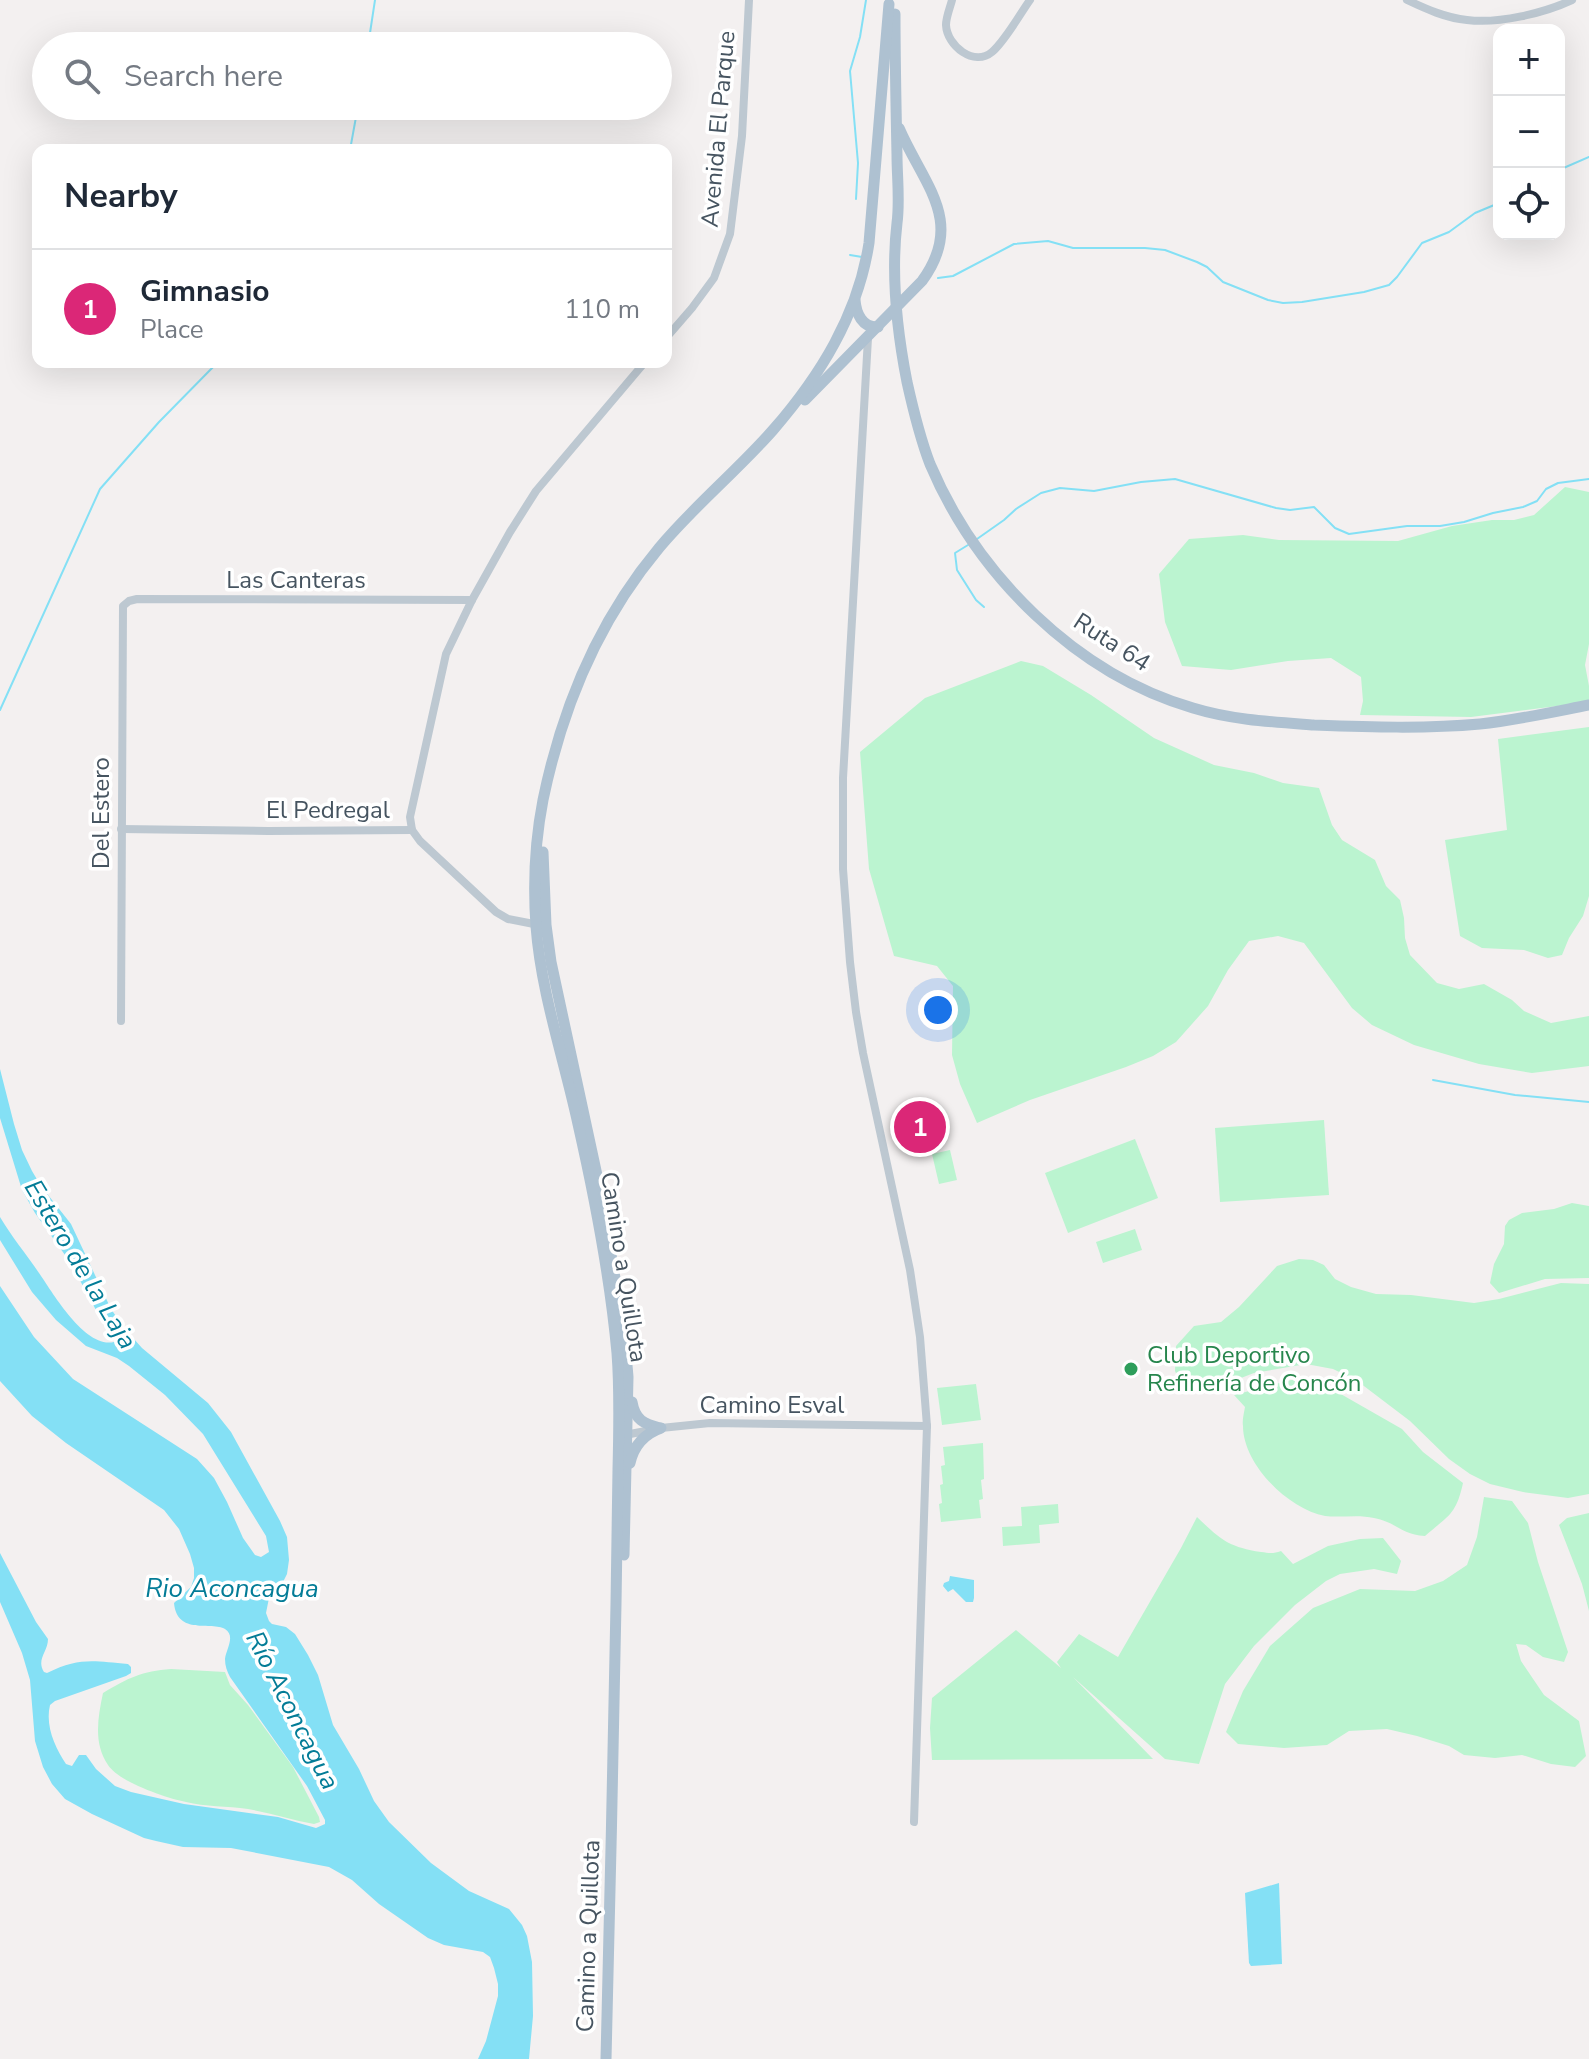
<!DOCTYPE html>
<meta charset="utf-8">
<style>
:root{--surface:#fff;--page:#f2f2f3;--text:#1f2937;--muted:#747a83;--line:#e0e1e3;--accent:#db2777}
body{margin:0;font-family:"Nunito Sans",sans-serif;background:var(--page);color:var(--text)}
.controls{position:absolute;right:24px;top:24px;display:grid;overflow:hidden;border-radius:16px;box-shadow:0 8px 32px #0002}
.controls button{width:72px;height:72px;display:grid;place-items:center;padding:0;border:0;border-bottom:2px solid var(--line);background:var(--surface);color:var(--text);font:40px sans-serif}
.you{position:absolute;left:938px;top:1010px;width:28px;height:28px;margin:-20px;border:6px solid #fff;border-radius:50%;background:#1a73e8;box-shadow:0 0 0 12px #1a73e833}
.badge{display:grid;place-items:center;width:52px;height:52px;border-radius:50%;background:var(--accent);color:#fff;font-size:26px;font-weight:700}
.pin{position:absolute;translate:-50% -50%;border:4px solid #fff;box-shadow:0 2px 8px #0006}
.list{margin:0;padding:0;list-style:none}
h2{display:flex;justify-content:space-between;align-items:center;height:104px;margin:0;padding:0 32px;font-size:34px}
h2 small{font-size:26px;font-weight:400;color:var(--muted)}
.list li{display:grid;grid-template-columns:52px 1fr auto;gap:24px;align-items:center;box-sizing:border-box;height:120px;padding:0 32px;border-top:2px solid var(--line)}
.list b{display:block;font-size:30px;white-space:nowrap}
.list p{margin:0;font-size:26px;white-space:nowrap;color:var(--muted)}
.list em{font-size:26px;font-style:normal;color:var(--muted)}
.icon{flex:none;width:44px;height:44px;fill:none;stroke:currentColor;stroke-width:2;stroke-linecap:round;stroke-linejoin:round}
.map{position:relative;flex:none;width:1589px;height:2059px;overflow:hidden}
.search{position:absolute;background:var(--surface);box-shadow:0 8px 32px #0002;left:32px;top:32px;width:640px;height:88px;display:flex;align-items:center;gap:20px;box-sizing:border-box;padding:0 28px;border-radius:44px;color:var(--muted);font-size:30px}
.panel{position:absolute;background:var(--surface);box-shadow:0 8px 32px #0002;left:32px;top:144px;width:640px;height:224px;border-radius:16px}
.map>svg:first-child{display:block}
.green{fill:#bbf4d0}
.water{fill:#84e0f5}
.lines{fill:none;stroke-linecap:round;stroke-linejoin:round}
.stream{stroke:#84e0f5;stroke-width:2}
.minor{stroke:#bdc8d1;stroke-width:8}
.major{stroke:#aec1d1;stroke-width:11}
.leisure-dot{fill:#2e9e5b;stroke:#fff;stroke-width:3}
.labels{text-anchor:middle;stroke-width:7;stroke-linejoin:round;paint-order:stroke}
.street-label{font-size:24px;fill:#465460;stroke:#fff}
.leisure-label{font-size:24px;fill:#27864d;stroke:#fff;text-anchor:start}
.water-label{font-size:26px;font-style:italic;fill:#037c97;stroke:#fff}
</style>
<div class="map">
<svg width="1589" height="2059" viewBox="0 0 1589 2059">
<rect width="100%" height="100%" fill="#f3f0f0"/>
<!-- green -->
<g class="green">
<path d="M 1565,487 L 1589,492 L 1589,644 L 1585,665 L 1589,686 L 1589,702 L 1471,717 L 1360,715 L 1363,701 L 1361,677 L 1331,658 L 1288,661 L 1231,670 L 1182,666 L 1165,622 L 1159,574 L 1189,539 L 1243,535 L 1279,540 L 1398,541 L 1452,526 L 1492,520 L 1514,520 L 1534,515 Z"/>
<path d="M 1021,661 L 1043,666 L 1091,695 L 1154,738 L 1214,765 L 1254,773 L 1283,783 L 1319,788 L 1332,825 L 1342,840 L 1375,860 L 1386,886 L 1400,900 L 1404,918 L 1405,938 L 1410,955 L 1437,983 L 1459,989 L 1484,984 L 1512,1000 L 1524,1011 L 1551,1023 L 1589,1016 L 1589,1066 L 1532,1073 L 1479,1064 L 1414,1045 L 1372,1025 L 1352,1008 L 1304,943 L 1278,936 L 1249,941 L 1228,970 L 1208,1006 L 1176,1042 L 1153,1056 L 1126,1067 L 1030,1100 L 977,1123 L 960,1084 L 952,1055 L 953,986 L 937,966 L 894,956 L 869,869 L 860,752 L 925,698 Z"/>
<path d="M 1589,727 L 1589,896 L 1583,916 L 1569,938 L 1562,955 L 1548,958 L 1524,950 L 1482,948 L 1460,936 L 1445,840 L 1507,830 L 1498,739 Z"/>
<path d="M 1324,1120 L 1329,1195 L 1220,1202 L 1215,1128 Z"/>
<path d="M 1135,1139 L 1158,1198 L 1068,1233 L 1045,1173 Z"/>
<path d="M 950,1150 L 957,1180 L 939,1184 L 932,1154 Z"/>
<path d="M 1572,1203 L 1589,1206 L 1589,1278 L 1545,1279 L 1499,1293 L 1490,1283 L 1494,1264 L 1504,1244 L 1505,1226 L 1509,1220 L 1522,1213 L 1554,1209 Z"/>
<path d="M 1135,1229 L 1142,1250 L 1103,1263 L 1096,1242 Z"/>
<path d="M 1299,1259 L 1313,1260 L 1324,1265 L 1335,1279 L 1351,1287 L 1376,1294 L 1411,1295 L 1474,1303 L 1499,1299 L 1561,1283 L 1589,1284 L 1589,1494 L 1568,1498 L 1523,1492 L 1490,1484 L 1470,1474 L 1449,1459 L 1410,1421 L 1356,1380 L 1333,1369 L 1306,1364 L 1254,1373 L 1228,1383 L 1205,1388 L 1182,1386 L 1175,1371 L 1176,1346 L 1194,1326 L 1221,1322 L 1239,1307 L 1277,1266 Z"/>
<path d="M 1295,1379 L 1332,1389 L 1402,1429 L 1423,1452 L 1463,1483 C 1456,1515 1449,1515 1425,1536 C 1402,1535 1396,1522 1374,1518 C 1358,1514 1341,1518 1325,1516 C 1288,1509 1243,1464 1243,1426 C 1242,1420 1244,1413 1245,1407 L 1234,1395 Z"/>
<path d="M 976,1384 L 981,1420 L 942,1425 L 937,1388 Z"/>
<path d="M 983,1443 L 984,1479 L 981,1480 L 983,1499 L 979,1500 L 981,1518 L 941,1522 L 939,1504 L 942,1503 L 940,1485 L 943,1484 L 941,1466 L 945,1465 L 943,1447 Z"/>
<path d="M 1484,1497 L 1512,1501 L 1528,1523 L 1538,1562 L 1568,1652 L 1564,1662 L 1543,1657 L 1526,1645 L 1516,1644 L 1521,1661 L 1544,1695 L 1579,1721 L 1586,1756 L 1575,1767 L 1551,1764 L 1522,1755 L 1495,1758 L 1464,1755 L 1449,1746 L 1417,1736 L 1387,1729 L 1349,1731 L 1327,1745 L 1284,1748 L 1238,1744 L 1226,1732 L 1243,1691 L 1270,1646 L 1313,1608 L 1360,1589 L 1415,1591 L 1443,1581 L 1467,1565 L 1477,1537 Z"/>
<path d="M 1058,1504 L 1059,1523 L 1039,1525 L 1040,1543 L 1003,1546 L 1002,1527 L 1022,1526 L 1021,1507 Z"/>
<path d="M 1589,1513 L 1589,1611 L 1582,1584 L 1559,1525 L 1567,1518 Z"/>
<path d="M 1197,1517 C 1220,1539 1228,1547 1261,1552 C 1269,1553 1273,1554 1281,1551 L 1293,1564 L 1328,1546 L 1360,1539 L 1383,1538 L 1401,1561 L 1397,1574 L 1374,1569 L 1340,1574 L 1326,1581 L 1295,1605 L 1254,1646 L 1225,1684 L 1199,1764 L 1165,1759 L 1073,1677 L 1153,1759 L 932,1760 L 930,1728 L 932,1698 L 1016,1630 L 1061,1668 L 1057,1662 L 1079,1634 L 1118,1657 L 1181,1548 Z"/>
<path d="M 171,1669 L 225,1672 L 230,1685 L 248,1705 L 293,1767 L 319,1817 L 320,1822 L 314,1824 C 292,1820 270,1813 248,1809 C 227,1806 205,1807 186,1802 C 166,1798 119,1782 108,1765 C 93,1743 98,1717 103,1693 C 128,1678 142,1671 171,1669 Z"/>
</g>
<!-- water -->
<g class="water">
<path d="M 0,1069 L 14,1124 L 22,1150 L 32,1171 L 41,1186 L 71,1224 L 111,1309 L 125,1329 L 142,1348 L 208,1403 L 231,1432 L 280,1521 L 287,1537 L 289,1560 L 287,1574 L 283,1582 L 270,1593 L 266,1613 L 269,1621 L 272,1624 L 286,1627 L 295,1634 L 308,1655 L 318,1675 L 333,1725 L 359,1769 L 374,1801 L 389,1822 L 431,1863 L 469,1891 L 509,1909 L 522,1925 L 527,1936 L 532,1962 L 533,2016 L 529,2059 L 478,2059 L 486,2041 L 498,1996 L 498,1984 L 494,1968 L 490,1957 L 483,1952 L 444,1945 L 428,1938 L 379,1904 L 352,1880 L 329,1867 L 231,1848 L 183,1847 L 156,1841 L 144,1838 L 92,1814 L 65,1799 L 52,1784 L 43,1767 L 35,1741 L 30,1680 L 22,1653 L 0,1602 L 0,1553 L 36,1622 L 48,1639 C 48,1652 36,1659 44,1672 L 47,1673 C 79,1657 94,1661 128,1664 L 131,1667 L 131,1673 L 126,1676 L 55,1701 L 50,1705 C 45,1726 55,1747 66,1764 L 72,1766 L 79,1755 L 86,1755 L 96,1769 L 115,1786 L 131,1792 L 184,1804 L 278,1817 L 316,1828 L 325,1824 L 325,1820 L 307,1786 L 230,1677 C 227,1671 225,1666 225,1659 C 226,1649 236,1636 225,1629 C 212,1621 177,1636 174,1603 L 191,1587 L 194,1578 L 194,1568 L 190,1554 L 179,1529 L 164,1510 L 66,1443 L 32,1416 L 0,1381 L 0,1286 L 34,1337 L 73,1379 L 197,1459 L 214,1478 L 227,1502 L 243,1538 L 255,1555 L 261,1557 L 269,1552 L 266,1536 L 203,1434 L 165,1395 L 129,1366 L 117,1358 L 86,1346 L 56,1320 L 32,1292 L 0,1240 L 0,1217 C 12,1237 26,1254 39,1273 C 53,1293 89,1356 119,1340 L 117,1332 L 103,1323 L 70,1262 L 35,1213 L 22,1190 L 0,1118 Z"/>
<path d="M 950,1576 L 974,1580 L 974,1598 L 973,1602 L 966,1602 L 953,1589 L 948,1592 L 943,1586 L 944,1583 L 949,1581 Z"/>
<path d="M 1279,1883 L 1282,1964 L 1251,1966 L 1249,1963 L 1245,1893 Z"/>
</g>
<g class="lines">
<!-- stream -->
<g class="stream">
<path d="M 368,46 L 375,0"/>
<path d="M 350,150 L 358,106"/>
<path d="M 1559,170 L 1589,157"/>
<path d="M 856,199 L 858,163 L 850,71 L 860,37 L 866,0"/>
<path d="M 850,255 L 862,257"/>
<path d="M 938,278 L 953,276 L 1014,244 L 1048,241 L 1073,248 L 1145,248 L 1165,250 L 1197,262 L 1207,267 L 1223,282 L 1268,300 L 1283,303 L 1302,302 L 1364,292 L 1389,285 L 1397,277 L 1422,243 L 1449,232 L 1475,213 L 1499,203"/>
<path d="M 977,539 L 1004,520 L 1016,509 L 1041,493 L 1060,488 L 1094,491 L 1141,482 L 1175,479 L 1276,508 L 1290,510 L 1314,507 L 1335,528 L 1349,534 L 1407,526 L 1440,526 L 1464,522 L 1493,513 L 1523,507 L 1537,501 L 1546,489 L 1558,483 L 1589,479"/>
<path d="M 968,545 L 955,553 L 957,570 L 976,600 L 984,607"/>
<path d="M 0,710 L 100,489 L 159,422 L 218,362"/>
<path d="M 1433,1080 L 1515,1095 L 1589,1102"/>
</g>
<!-- minor -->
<g class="minor">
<path d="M 952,0 C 950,8 946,17 946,25 C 947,46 974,67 992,52 C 1005,41 1020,14 1030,0"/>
<path d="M 1407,0 C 1426,9 1446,18 1467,20 C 1499,24 1544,13 1572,0"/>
<path d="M 666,338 L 692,308 L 714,278 L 730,234 L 742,136 L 749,0"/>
<path d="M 868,338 L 843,778 L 843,869 L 850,962 L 856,1012 L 863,1053 L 910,1270 L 920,1337 L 927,1426 L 914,1822"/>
<path d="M 121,829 L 268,831 L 412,830"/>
<path d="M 539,925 L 508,919 L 496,912 L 420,841 L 412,830 L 410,817 L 446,654 L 472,600 L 510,532 L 536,491 L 645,362"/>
<path d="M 121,1021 L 123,606 L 129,601 L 137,599 L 472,600"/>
<path d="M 625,1435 L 661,1428 L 710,1423 L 927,1426"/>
</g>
<!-- major -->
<g class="major">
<path d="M 895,14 C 895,61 896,108 897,155 C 897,177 900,201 897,223 C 891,274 897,331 907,382 C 913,409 920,438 930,464 C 977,575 1076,674 1193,708 C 1232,720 1273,722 1314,725 C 1369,727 1425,729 1480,724 C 1517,720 1553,712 1589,705"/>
<path d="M 855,300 C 856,313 862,328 878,327"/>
<path d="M 805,400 L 922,281 C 966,221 923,184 899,128"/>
<path d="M 543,852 L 546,925 L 551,962 L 598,1180 L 624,1330 L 628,1377 L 624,1555"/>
<path d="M 632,1402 C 635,1420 644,1424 660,1428"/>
<path d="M 630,1463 C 634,1445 644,1434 661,1428"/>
<path d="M 606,2059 C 610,1907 613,1756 616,1604 C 617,1559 617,1514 618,1469 C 619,1430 620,1391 617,1353 C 610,1276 595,1199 578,1124 C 564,1059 541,993 536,926 C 533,884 535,841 543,800 C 562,708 598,621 659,548 C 694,506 737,471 773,430 C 820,376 858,315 869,243 L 889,4"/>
</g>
</g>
<!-- markers -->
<circle class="leisure-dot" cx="1131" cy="1369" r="8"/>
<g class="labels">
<!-- street labels -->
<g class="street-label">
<text transform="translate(718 129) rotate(-85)" y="8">Avenida El Parque</text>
<text x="296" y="588">Las Canteras</text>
<text transform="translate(1112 642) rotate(33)" y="8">Ruta 64</text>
<text x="328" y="818">El Pedregal</text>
<text transform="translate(101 813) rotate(-90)" y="8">Del Estero</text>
<text transform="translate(624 1267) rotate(81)" y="8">Camino a Quillota</text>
<text x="772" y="1413">Camino Esval</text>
<text transform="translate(588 1936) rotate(-88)" y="8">Camino a Quillota</text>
</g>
<!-- leisure labels -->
<g class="leisure-label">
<text x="1147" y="1363">Club Deportivo<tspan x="1147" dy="28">Refinería de Concón</tspan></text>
</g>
<!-- water labels -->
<g class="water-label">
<text transform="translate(81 1264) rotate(59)" y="9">Estero de la Laja</text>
<text x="232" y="1597">Rio Aconcagua</text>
<text transform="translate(293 1710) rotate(63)" y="9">Río Aconcagua</text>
</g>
</g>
</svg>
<div class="controls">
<button>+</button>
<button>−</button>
<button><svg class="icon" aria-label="locate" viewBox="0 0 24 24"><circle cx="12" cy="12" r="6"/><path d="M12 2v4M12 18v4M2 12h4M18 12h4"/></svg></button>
</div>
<div class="you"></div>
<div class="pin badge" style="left:920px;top:1127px">1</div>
<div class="search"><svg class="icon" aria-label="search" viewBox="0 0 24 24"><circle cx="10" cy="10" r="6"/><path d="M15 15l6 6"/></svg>Search here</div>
<section class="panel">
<h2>Nearby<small></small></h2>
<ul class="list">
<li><span class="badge">1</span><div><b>Gimnasio</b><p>Place</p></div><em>110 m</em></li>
</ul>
</section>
</div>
